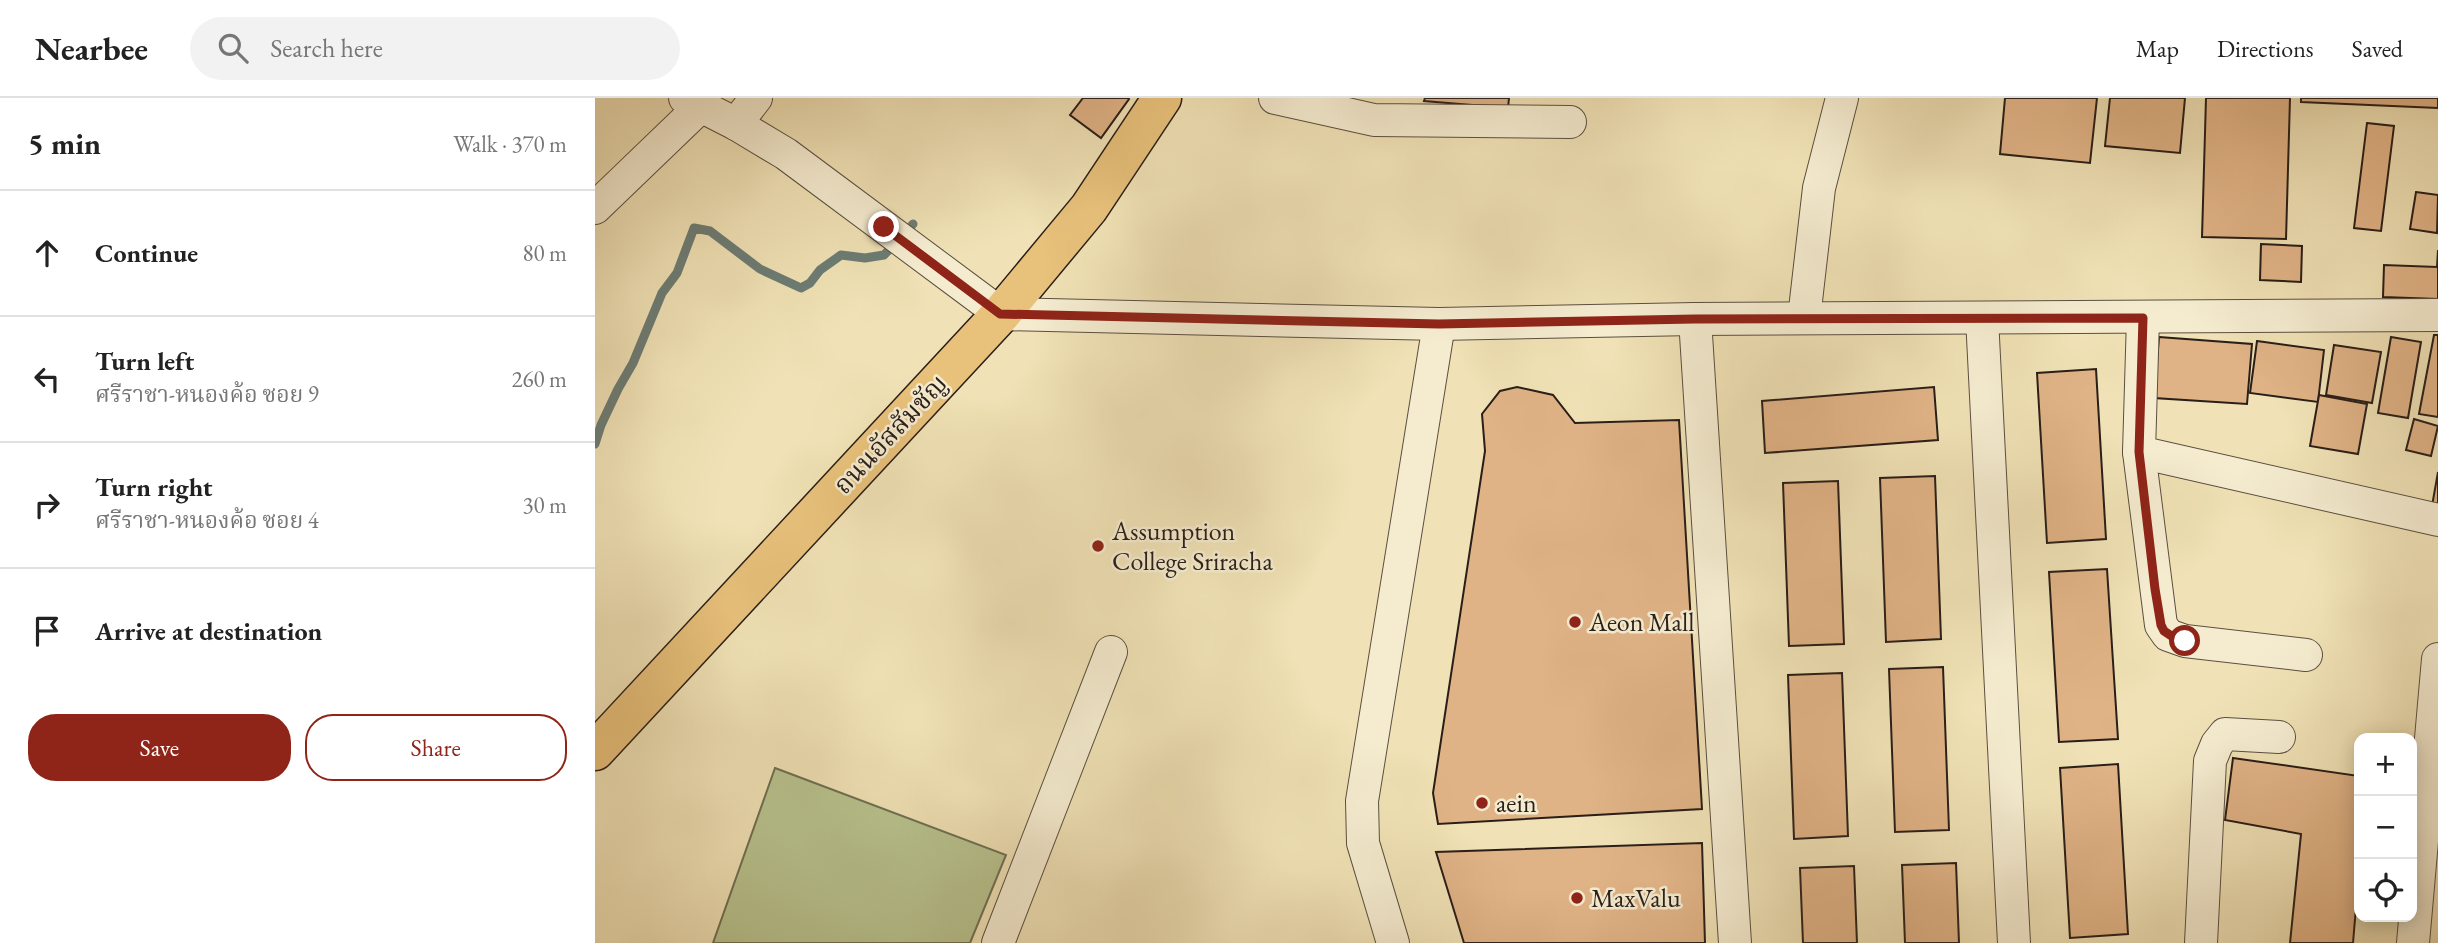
<!DOCTYPE html>
<meta charset="utf-8">
<style>
:root{--surface:#fff;--page:#f2f2f2;--text:#222;--muted:#767676;--line:#e0e0e0;--accent:#8f2418}
body{margin:0;font-family:"EB Garamond","Noto Serif Thai",serif;background:var(--page);color:var(--text)}
.controls{position:absolute;right:21px;bottom:21px;display:grid;overflow:hidden;border-radius:14px;box-shadow:0 4px 18px #0003}
.controls button{width:63px;height:63px;display:grid;place-items:center;padding:0;border:0;border-bottom:2px solid var(--line);background:var(--surface);color:var(--text);font:35px sans-serif}
.stop{position:absolute;width:21px;height:21px;margin:-16px;border:5px solid #8f2418;border-radius:50%;background:#fff}
.stop.end{background:#8f2418;border-color:#fff;box-shadow:0 2px 7px #0008}
.list{margin:0;padding:0;list-style:none}
h2{display:flex;justify-content:space-between;align-items:center;height:91px;margin:0;padding:0 28px;font-size:30px}
h2 small{font-size:23px;font-weight:400;color:var(--muted)}
.list li{display:grid;grid-template-columns:46px 1fr auto;gap:21px;align-items:center;box-sizing:border-box;height:126px;padding:0 28px;border-top:2px solid var(--line)}
.list b{display:block;font-size:26px;white-space:nowrap}
.list p{margin:0;font-size:23px;white-space:nowrap;color:var(--muted)}
.list em{font-size:23px;font-style:normal;color:var(--muted)}
.actions{display:flex;gap:14px;padding:21px 28px}
.actions a{flex:1;padding:16px 0;border:2px solid var(--accent);border-radius:28px;text-align:center;font-size:24px;color:var(--accent)}
.actions .main{background:var(--accent);color:#fff}
.icon{flex:none;width:38px;height:38px;fill:none;stroke:currentColor;stroke-width:2;stroke-linecap:round;stroke-linejoin:round}
.map{position:relative;flex:none;width:1843px;height:845px;overflow:hidden}
header{display:flex;align-items:center;gap:42px;box-sizing:border-box;height:98px;padding:0 35px;background:var(--surface);border-bottom:2px solid var(--line)}
header strong{font-size:33px}
nav{display:flex;gap:38px;margin-inline-start:auto;font-size:24px}
.search{width:490px;height:63px;background:var(--page);display:flex;align-items:center;gap:18px;box-sizing:border-box;padding:0 24px;border-radius:38px;color:var(--muted);font-size:26px}
main{display:flex}
aside{flex:1;background:var(--surface)}
.map>svg:first-child{display:block}
.green{fill:#b8c38f;stroke:#707054;stroke-width:2}
.lines{fill:none;stroke-linecap:round;stroke-linejoin:round}
.stream{stroke:#6d7d75;stroke-width:9}
.building{fill:#e0b386;stroke:#291e18;stroke-width:2}
.minor-casing{stroke:#5b4f40;stroke-width:34}
.major-casing{stroke:#291e18;stroke-width:41}
.minor{stroke:#f5ecd0;stroke-width:32}
.major{stroke:#e8c17b;stroke-width:38}
.route{stroke:#8f2418;stroke-width:9}
.poi-dot{fill:#8f2418;stroke:#f5ecd0;stroke-width:2.5}
.labels{text-anchor:middle;stroke-width:5;stroke-linejoin:round;paint-order:stroke}
.street-label{font-size:26px;fill:#291e18;stroke:#f5ecd0}
.poi-label{font-size:26px;fill:#291e18;stroke:#f5ecd0;text-anchor:start}
</style>
<header>
<strong>Nearbee</strong>
<div class="search"><svg class="icon" aria-label="search" viewBox="0 0 24 24"><circle cx="10" cy="10" r="6"/><path d="M15 15l6 6"/></svg>Search here</div>
<nav><a>Map</a><a>Directions</a><a>Saved</a></nav>
</header>
<main>
<aside>
<h2>5 min<small>Walk · 370 m</small></h2>
<ul class="list">
<li><svg class="icon" aria-label="ahead" viewBox="0 0 24 24"><path d="M12 20V5M6 11l6-6 6 6"/></svg><div><b>Continue</b></div><em>80 m</em></li>
<li><svg class="icon" aria-label="left" viewBox="0 0 24 24"><path d="M17 20v-9H6M10 6l-5 5 5 5"/></svg><div><b>Turn left</b><p>ศรีราชา-หนองค้อ ซอย 9</p></div><em>260 m</em></li>
<li><svg class="icon" aria-label="right" viewBox="0 0 24 24"><path d="M7 20v-9h11M14 6l5 5-5 5"/></svg><div><b>Turn right</b><p>ศรีราชา-หนองค้อ ซอย 4</p></div><em>30 m</em></li>
<li><svg class="icon" aria-label="arrive" viewBox="0 0 24 24"><path d="M6 21V4h12l-3 4 3 4H6"/></svg><div><b>Arrive at destination</b></div></li>
</ul>
<div class="actions"><a class="main">Save</a><a>Share</a></div>
</aside>
<div class="map">
<svg width="1843" height="845" viewBox="0 0 1843 845">
<rect width="100%" height="100%" fill="#f0e2b6"/>
<filter id="stains"><feTurbulence type="fractalNoise" baseFrequency=".00286" numOctaves="4"/><feColorMatrix values="0 0 0 0 .2 0 0 0 0 .09 0 0 0 0 .02 0 0 0 .5 -.17"/></filter>
<radialGradient id="worn" r=".72"><stop offset=".6" stop-color="#630" stop-opacity="0"/><stop offset="1" stop-color="#630" stop-opacity=".3"/></radialGradient>
<!-- green -->
<path class="green" d="M 180,670 L 411,757 L 375,845 L 118,845 Z"/>
<g class="lines">
<!-- stream -->
<path class="stream" d="M 0,346 L 6,327 L 23,291 L 38,265 L 67,195 L 82,175 L 99,130 L 115,133 L 165,171 L 206,190 L 215,185 L 225,172 L 246,157 L 270,160 L 289,157 L 318,126"/>
</g>
<!-- building -->
<g class="building">
<path d="M 488,0 L 533,0 L 534,1 L 506,40 L 475,17 Z"/>
<path d="M 830,0 L 914,0 L 913,10 L 829,3 Z"/>
<path d="M 1410,0 L 1502,0 L 1495,65 L 1405,56 Z"/>
<path d="M 1515,0 L 1590,0 L 1585,55 L 1510,48 Z"/>
<path d="M 1611,0 L 1695,0 L 1691,141 L 1607,139 Z"/>
<path d="M 1706,0 L 1843,0 L 1843,10 L 1706,4 Z"/>
<path d="M 1772,25 L 1799,28 L 1786,133 L 1759,130 Z"/>
<path d="M 1821,94 L 1843,97 L 1842,135 L 1815,131 Z"/>
<path d="M 1666,146 L 1707,148 L 1706,184 L 1665,182 Z"/>
<path d="M 1843,152 L 1843,201 L 1788,199 L 1789,167 L 1842,169 Z"/>
<path d="M 1839,237 L 1843,237 L 1843,319 L 1824,316 Z"/>
<path d="M 1564,239 L 1657,246 L 1652,306 L 1559,300 Z"/>
<path d="M 1796,239 L 1826,244 L 1813,320 L 1783,315 Z"/>
<path d="M 1662,243 L 1729,252 L 1723,304 L 1655,295 Z"/>
<path d="M 1739,247 L 1786,254 L 1777,305 L 1731,297 Z"/>
<path d="M 1501,271 L 1511,441 L 1452,445 L 1442,275 Z"/>
<path d="M 922,289 L 958,297 L 980,325 L 1084,322 L 1107,711 L 843,726 L 838,695 L 890,353 L 887,316 L 905,293 Z"/>
<path d="M 1339,289 L 1343,342 L 1170,355 L 1167,303 Z"/>
<path d="M 1724,297 L 1772,306 L 1763,356 L 1715,348 Z"/>
<path d="M 1819,321 L 1843,328 L 1836,358 L 1811,352 Z"/>
<path d="M 1843,374 L 1843,427 L 1834,425 Z"/>
<path d="M 1340,378 L 1346,541 L 1291,544 L 1285,380 Z"/>
<path d="M 1243,383 L 1249,546 L 1194,548 L 1188,385 Z"/>
<path d="M 1512,471 L 1523,641 L 1464,644 L 1454,474 Z"/>
<path d="M 1348,569 L 1354,732 L 1300,734 L 1294,571 Z"/>
<path d="M 1247,575 L 1253,738 L 1199,741 L 1193,577 Z"/>
<path d="M 1638,660 L 1764,678 L 1764,773 L 1758,845 L 1695,845 L 1706,736 L 1630,722 Z"/>
<path d="M 1523,666 L 1533,836 L 1475,840 L 1465,670 Z"/>
<path d="M 1107,745 L 1110,845 L 869,845 L 841,754 Z"/>
<path d="M 1361,765 L 1364,845 L 1310,845 L 1307,767 Z"/>
<path d="M 1259,768 L 1262,845 L 1208,845 L 1205,770 Z"/>
</g>
<g class="lines">
<!-- minor casing -->
<g class="minor-casing">
<g id="minor">
<path d="M 90,0 L 141,26 L 191,56 L 406,216 L 844,226 L 1100,221 L 1843,217"/>
<path d="M 680,0 L 779,22 L 975,24"/>
<path d="M 141,26 L 161,0"/>
<path d="M 0,110 L 105,9"/>
<path d="M 1209,220 L 1224,90 L 1247,0"/>
<path d="M 1387,220 L 1419,845"/>
<path d="M 1548,220 L 1544,354 L 1843,422"/>
<path d="M 1100,221 L 1140,845"/>
<path d="M 1544,354 L 1566,527 L 1573,537 L 1590,543 L 1711,557"/>
<path d="M 403,845 L 516,554"/>
<path d="M 798,845 L 768,745 L 767,703 L 844,226"/>
<path d="M 1606,845 L 1615,663 L 1622,646 L 1630,636 L 1684,639"/>
<path d="M 1818,845 L 1843,561"/>
</g>
</g>
<!-- major casing -->
<g class="major-casing">
<path id="major" d="M 0,653 L 406,216 L 494,110 L 567,0"/>
</g>
<!-- minor -->
<use href="#minor" class="minor"/>
<!-- major -->
<use href="#major" class="major"/>
</g>
<g class="lines">
<!-- route -->
<path class="route" d="M 289,129 L 405,216 L 844,226 L 1100,221 L 1548,220 L 1544,354 L 1560,491 L 1566,527 L 1569,533 L 1581,541 L 1590,543"/>
</g>
<!-- markers -->
<g class="poi-dot">
<circle cx="503" cy="448" r="7"/>
<circle cx="980" cy="524" r="7"/>
<circle cx="887" cy="705" r="7"/>
<circle cx="982" cy="800" r="7"/>
</g>
<g class="labels">
<!-- street labels -->
<g class="street-label">
<text transform="translate(295 336) rotate(-47)" y="9">ถนนอัสสัมชัญ</text>
</g>
<!-- poi labels -->
<g class="poi-label">
<text x="517" y="442">Assumption<tspan x="517" dy="30">College Sriracha</tspan></text>
<text x="994" y="533">Aeon Mall</text>
<text x="901" y="714">aein</text>
<text x="996" y="809">MaxValu</text>
</g>
</g>
<rect width="100%" height="100%" filter="url(#stains)"/>
<rect width="100%" height="100%" fill="url(#worn)"/>
</svg>
<div class="controls">
<button>+</button>
<button>−</button>
<button><svg class="icon" aria-label="locate" viewBox="0 0 24 24"><circle cx="12" cy="12" r="6"/><path d="M12 2v4M12 18v4M2 12h4M18 12h4"/></svg></button>
</div>
<div class="stop" style="left:1590px;top:543px"></div>
<div class="stop end" style="left:289px;top:129px"></div>
</div>
</main>
